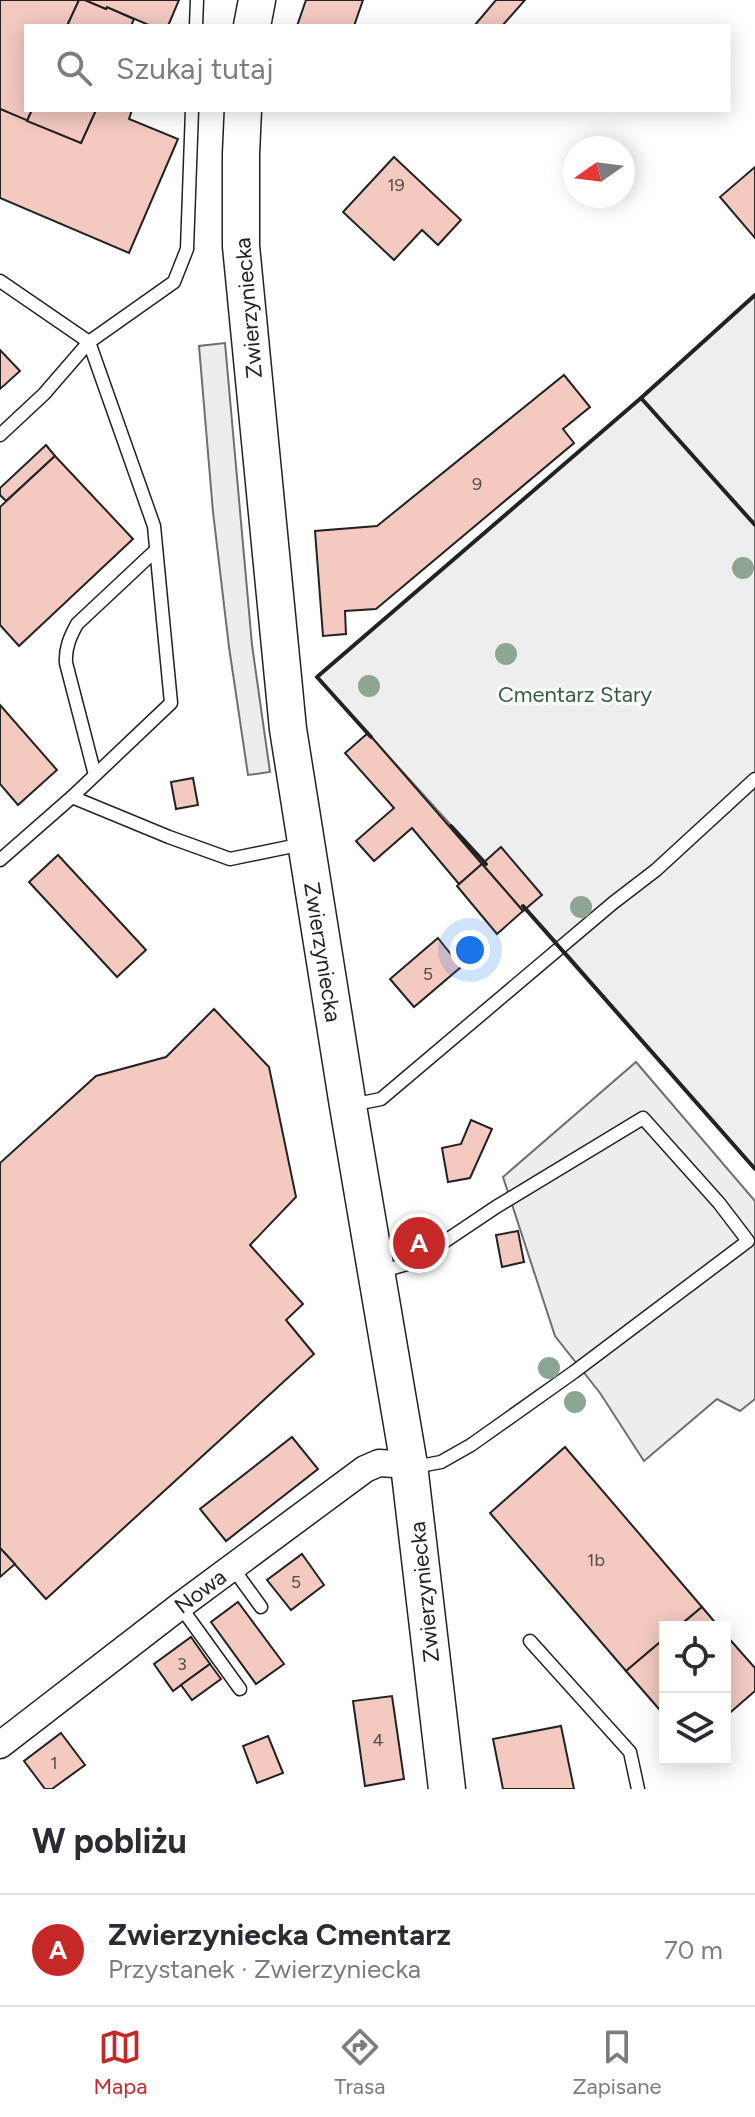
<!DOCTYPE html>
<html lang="pl">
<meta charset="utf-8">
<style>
:root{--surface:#fff;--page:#f7f7f7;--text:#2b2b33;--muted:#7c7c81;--line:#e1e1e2;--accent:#c62828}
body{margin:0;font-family:Figtree,sans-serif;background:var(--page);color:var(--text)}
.controls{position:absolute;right:24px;bottom:24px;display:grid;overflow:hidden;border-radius:0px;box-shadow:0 4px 20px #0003}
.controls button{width:72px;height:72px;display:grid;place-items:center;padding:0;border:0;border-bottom:2px solid var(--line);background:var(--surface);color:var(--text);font:40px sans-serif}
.compass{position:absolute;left:563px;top:136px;width:72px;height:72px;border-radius:50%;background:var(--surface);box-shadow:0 4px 20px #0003;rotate:256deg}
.you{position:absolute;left:470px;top:950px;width:28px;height:28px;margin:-20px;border:6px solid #fff;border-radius:50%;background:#1a73e8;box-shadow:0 0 0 12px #1a73e833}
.badge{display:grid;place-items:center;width:52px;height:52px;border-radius:50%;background:var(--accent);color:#fff;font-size:26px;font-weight:700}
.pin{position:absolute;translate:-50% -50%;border:4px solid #fff;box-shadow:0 2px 8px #0006}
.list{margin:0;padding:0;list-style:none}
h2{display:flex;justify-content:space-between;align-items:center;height:104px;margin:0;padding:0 32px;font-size:34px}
h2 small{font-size:26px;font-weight:400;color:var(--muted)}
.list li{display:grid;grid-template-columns:52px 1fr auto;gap:24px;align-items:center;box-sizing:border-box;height:112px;padding:0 32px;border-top:2px solid var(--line)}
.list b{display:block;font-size:30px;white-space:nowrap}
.list p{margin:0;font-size:26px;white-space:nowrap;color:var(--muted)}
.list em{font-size:26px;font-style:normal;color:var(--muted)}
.icon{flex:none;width:44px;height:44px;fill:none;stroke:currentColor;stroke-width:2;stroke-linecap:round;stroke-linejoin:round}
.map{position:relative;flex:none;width:755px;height:1789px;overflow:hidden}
.search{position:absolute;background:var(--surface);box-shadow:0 4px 20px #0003;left:24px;right:24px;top:24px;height:88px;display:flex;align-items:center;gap:20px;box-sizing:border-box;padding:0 28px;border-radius:0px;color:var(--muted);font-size:30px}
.sheet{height:216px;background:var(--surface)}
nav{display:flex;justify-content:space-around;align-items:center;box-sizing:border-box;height:112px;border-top:2px solid var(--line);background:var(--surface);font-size:22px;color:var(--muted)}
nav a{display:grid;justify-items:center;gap:4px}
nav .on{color:var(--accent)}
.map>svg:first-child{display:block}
.green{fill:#eee;stroke:#6f6f6f;stroke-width:2}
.parking{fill:#ededed;stroke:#6f6f6f;stroke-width:2}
.building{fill:#f3c9c0;stroke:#222;stroke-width:2}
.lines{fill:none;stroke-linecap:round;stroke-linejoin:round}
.lane-casing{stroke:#222;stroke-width:15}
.street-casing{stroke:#222;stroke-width:29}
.secondary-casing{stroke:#222;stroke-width:39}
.lane{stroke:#fff;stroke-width:12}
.street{stroke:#fff;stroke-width:26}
.secondary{stroke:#fff;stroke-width:36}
.wall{stroke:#222;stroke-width:4}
.tree{fill:#8da692}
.labels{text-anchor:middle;stroke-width:6;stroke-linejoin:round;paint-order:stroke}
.number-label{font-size:18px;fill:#564c4a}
.street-label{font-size:22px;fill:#222;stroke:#fff}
.park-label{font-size:22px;fill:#2f5e38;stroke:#fff}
</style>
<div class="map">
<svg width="755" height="1789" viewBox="0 0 755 1789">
<rect width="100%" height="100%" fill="#fff"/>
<!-- green -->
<path class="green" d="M 755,295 L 755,1169 L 561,947 L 317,677 L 641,398 Z"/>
<!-- parking -->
<g class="parking">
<path d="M 225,343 L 252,645 L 270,772 L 248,775 L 229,647 L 213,512 L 199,346 Z"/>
<path d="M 636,1062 L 755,1201 L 755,1399 L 740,1411 L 717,1399 L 644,1461 L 600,1393 L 555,1336 L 503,1177 Z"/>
</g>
<!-- building -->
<g class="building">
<path d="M 0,0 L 79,0 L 67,26 L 26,26 L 26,110 L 32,110 L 27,121 L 0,109 Z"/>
<path d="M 79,0 L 85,0 L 106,9 L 107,7 L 134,19 L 131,26 L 67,26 Z"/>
<path d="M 85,0 L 179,0 L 168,26 L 151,26 L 107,7 L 106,9 Z"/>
<path d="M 306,0 L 363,0 L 354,26 L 297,26 Z"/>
<path d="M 496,0 L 525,0 L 502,26 L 474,26 Z"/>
<path d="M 0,109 L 81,143 L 96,110 L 132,110 L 129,119 L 178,139 L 129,253 L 0,198 Z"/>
<path d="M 32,110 L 96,110 L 81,143 L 27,121 Z"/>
<path d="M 394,157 L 461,220 L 438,245 L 422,230 L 394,260 L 343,212 Z"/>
<path d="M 755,167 L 755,238 L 720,197 Z"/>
<path d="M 0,350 L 20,371 L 0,389 Z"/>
<path d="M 564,375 L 590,407 L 563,429 L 574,443 L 376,609 L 345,611 L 346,634 L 323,636 L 315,531 L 377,526 Z"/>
<path d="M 46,445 L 55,456 L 6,501 L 0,495 L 0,488 Z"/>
<path d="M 55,456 L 133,539 L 19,646 L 0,625 L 0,507 Z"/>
<path d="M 0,705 L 57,770 L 18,805 L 0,784 Z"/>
<path d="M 368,733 L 482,864 L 459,884 L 412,828 L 374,861 L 356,841 L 394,808 L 345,753 Z"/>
<path d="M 193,778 L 198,805 L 176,809 L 171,782 Z"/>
<path d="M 501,847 L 542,895 L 523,911 L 482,864 Z"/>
<path d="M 58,855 L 146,950 L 117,977 L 29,882 Z"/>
<path d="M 482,864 L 523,911 L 497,934 L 457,886 Z"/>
<path d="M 438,938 L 461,967 L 414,1007 L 390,979 Z"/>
<path d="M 214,1009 L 269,1067 L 296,1197 L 250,1245 L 303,1304 L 286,1320 L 314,1354 L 46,1599 L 0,1548 L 0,1163 L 96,1076 L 166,1057 Z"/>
<path d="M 471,1120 L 492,1129 L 470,1178 L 448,1182 L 442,1148 L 461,1144 Z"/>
<path d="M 518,1231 L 524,1262 L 502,1267 L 496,1235 Z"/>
<path d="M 292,1437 L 318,1469 L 226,1541 L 200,1509 Z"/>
<path d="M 565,1447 L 702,1607 L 678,1627 L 665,1627 L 665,1638 L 626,1671 L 490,1513 Z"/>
<path d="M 0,1548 L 15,1564 L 0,1577 Z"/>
<path d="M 302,1554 L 324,1585 L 291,1610 L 267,1580 Z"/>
<path d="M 238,1602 L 284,1664 L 256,1684 L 211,1622 Z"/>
<path d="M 702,1607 L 719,1627 L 678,1627 Z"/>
<path d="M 725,1634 L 755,1668 L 755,1691 L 725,1717 Z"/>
<path d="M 191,1637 L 210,1664 L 173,1691 L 154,1664 Z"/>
<path d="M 665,1638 L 665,1716 L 626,1671 Z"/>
<path d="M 210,1664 L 221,1679 L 192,1700 L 181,1685 Z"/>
<path d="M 392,1696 L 404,1779 L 365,1786 L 353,1701 Z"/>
<path d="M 561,1726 L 574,1789 L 503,1789 L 493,1739 Z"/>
<path d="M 61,1733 L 85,1765 L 52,1789 L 45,1789 L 24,1761 Z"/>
<path d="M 268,1736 L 283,1773 L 257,1783 L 243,1746 Z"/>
</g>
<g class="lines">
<!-- lane casing -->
<g class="lane-casing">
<g id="lane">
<path d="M 196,26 L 197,0"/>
<path d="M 0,281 L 89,342 L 44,394 L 0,435"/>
<path d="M 95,775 L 66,663 C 65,648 70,637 77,624 L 156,550"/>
<path d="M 72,797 L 171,703 L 154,526 L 89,342 L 174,282 L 187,249 L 192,110"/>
<path d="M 0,860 L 72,797 L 169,837 L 230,859 L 303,844"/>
<path d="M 351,1105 L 381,1099 L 613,903 L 656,870 L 755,779"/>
<path d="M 379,1272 L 414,1262 L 496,1207 L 643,1118 L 719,1203 L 748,1241 L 574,1372 L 471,1445 L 441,1462 L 425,1465 L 414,1465"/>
<path d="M 232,1567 L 261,1607"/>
<path d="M 180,1606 L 240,1689"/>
<path d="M 530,1641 L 630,1752 L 638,1789"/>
</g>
</g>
<!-- street casing -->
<g class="street-casing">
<path id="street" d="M 0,1745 L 180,1606 L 365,1469 L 379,1463 L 409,1465"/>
</g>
<!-- secondary casing -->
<g class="secondary-casing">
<g id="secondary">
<path d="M 252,26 L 257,0"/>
<path d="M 243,110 L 241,154 L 241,246 L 288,729 L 348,1106 L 409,1465 L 447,1789"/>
</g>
</g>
<!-- lane -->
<use href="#lane" class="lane"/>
<!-- street -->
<use href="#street" class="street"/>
<!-- secondary -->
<use href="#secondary" class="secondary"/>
<!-- wall -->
<g class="wall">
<path d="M 755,295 L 641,398 L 755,525"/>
<path d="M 371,737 L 317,677 L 641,398"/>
<path d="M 451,826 L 486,864"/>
<path d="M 523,906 L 755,1169"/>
</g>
</g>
<!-- trees -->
<g class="tree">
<circle cx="743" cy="568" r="11"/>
<circle cx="506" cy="654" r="11"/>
<circle cx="369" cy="686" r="11"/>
<circle cx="581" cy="907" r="11"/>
<circle cx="549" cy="1368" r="11"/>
<circle cx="575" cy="1402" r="11"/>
</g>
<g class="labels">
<!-- number labels -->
<g class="number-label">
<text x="396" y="191">19</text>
<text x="477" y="490">9</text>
<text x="428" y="980">5</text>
<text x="596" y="1566">1b</text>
<text x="296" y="1588">5</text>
<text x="182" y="1670">3</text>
<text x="378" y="1746">4</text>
<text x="54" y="1769">1</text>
</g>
<!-- street labels -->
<g class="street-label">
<text transform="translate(248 308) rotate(-95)" y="8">Zwierzyniecka</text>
<text transform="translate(323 952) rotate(81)" y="8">Zwierzyniecka</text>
<text transform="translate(200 1591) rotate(-37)" y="8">Nowa</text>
<text transform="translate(424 1592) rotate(-96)" y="8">Zwierzyniecka</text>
</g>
<!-- park labels -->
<g class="park-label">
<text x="575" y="702">Cmentarz Stary</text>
</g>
</g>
</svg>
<div class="controls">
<button><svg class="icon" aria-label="locate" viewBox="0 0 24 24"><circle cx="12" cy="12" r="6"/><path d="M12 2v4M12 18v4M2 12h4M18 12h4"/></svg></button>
<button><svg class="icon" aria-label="layers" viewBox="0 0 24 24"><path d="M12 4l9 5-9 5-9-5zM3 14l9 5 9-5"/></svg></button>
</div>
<svg class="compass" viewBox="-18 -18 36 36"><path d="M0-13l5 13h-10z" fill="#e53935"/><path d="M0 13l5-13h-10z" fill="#7c7c81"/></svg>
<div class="you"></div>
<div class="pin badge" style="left:419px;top:1243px">A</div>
<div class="search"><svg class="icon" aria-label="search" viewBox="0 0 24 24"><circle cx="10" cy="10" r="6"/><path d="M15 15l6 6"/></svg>Szukaj tutaj</div>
</div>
<section class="sheet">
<h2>W pobliżu<small></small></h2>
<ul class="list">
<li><span class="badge">A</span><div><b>Zwierzyniecka Cmentarz</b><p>Przystanek · Zwierzyniecka</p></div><em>70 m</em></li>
</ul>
</section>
<nav>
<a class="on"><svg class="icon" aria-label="map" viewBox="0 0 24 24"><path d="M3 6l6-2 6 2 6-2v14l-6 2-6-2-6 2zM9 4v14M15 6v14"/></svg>Mapa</a>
<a><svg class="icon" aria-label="directions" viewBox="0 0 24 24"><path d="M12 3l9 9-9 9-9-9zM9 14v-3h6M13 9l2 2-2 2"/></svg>Trasa</a>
<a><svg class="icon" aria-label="saved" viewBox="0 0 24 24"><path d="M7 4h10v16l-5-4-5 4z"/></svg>Zapisane</a>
</nav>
